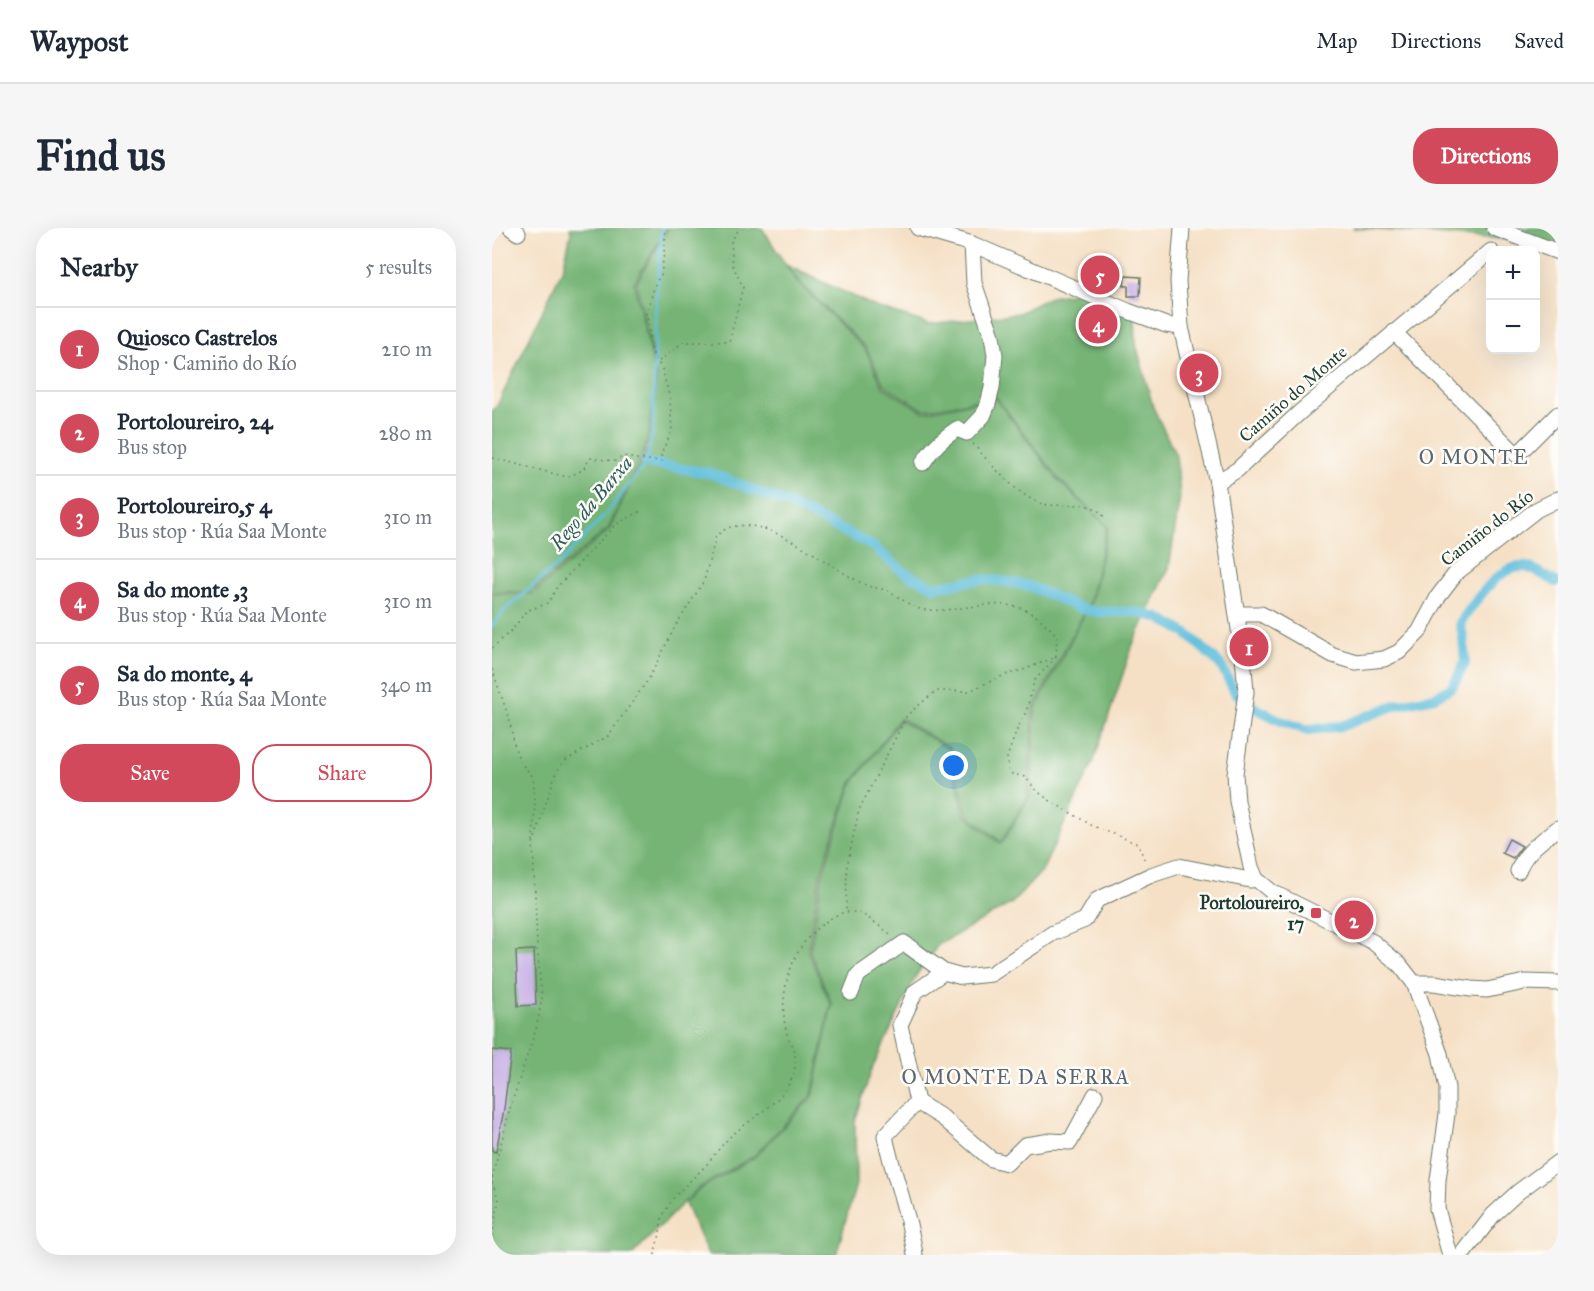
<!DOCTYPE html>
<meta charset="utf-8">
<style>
:root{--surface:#fff;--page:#f6f6f7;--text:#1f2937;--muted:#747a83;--line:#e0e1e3;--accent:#d1495b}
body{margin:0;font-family:"IM FELL Great Primer",serif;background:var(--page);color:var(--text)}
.controls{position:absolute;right:18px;top:18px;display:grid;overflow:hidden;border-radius:12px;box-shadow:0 6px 24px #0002}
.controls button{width:54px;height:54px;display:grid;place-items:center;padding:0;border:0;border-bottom:2px solid var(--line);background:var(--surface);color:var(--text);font:30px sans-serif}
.you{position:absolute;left:462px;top:538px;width:21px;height:21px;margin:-15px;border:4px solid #fff;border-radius:50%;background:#1a73e8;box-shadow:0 0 0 9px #1a73e833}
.badge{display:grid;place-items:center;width:39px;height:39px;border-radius:50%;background:var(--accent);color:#fff;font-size:20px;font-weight:700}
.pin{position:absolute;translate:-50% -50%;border:3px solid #fff;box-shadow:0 2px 6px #0006}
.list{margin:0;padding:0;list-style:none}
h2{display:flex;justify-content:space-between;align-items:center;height:78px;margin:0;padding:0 24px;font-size:26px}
h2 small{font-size:20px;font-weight:400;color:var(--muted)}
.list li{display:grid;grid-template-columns:39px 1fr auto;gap:18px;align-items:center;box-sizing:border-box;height:84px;padding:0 24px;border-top:2px solid var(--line)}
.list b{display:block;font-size:22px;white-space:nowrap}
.list p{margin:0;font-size:20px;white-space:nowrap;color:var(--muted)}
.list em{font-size:20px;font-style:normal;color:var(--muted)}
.actions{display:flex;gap:12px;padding:18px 24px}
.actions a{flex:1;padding:14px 0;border:2px solid var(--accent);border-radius:24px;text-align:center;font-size:21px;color:var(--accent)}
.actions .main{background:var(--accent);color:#fff}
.map{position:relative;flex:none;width:1066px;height:1027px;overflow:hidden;border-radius:24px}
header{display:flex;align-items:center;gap:36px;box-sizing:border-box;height:84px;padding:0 30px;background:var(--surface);border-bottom:2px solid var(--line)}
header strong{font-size:28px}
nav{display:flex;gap:33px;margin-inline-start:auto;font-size:21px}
.intro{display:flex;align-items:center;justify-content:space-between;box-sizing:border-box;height:144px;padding:0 36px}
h1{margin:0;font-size:42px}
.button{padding:15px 27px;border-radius:24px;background:var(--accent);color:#fff;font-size:21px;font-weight:700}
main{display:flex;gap:36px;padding:0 36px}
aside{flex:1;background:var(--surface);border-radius:24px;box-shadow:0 6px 24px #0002}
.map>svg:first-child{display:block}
.forest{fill:#75b474;stroke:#4a7854;stroke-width:1.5}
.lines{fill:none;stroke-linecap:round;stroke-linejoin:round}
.stream{stroke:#5ebedc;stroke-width:3}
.canal{stroke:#5ebedc;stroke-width:10}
.building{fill:#cab3e8}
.minor-casing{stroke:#6a7667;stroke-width:17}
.path{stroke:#6a7667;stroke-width:1.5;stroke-dasharray:1.5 4.5;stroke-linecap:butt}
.minor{stroke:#fff;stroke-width:15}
.poi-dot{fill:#d1495b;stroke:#fdfcf7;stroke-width:2}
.labels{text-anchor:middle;stroke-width:5;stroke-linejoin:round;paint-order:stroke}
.street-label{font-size:18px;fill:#1f3d34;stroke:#fdfcf7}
.poi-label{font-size:18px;font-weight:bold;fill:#1f3d34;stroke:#fdfcf7;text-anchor:end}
.neighbourhood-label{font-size:20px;letter-spacing:1.5px;fill:#5b6673;stroke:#fdfcf7}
.water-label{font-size:20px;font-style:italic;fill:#2f5d5e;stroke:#fdfcf7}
</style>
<header>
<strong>Waypost</strong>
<nav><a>Map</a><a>Directions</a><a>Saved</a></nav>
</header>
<div class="intro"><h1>Find us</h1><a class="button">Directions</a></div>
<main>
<aside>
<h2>Nearby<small>5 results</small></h2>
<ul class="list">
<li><span class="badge">1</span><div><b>Quiosco Castrelos</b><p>Shop · Camiño do Río</p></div><em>210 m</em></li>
<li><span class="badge">2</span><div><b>Portoloureiro, 24</b><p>Bus stop</p></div><em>280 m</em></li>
<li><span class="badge">3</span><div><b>Portoloureiro,5 4</b><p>Bus stop · Rúa Saa Monte</p></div><em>310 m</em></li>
<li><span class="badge">4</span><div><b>Sa do monte ,3</b><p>Bus stop · Rúa Saa Monte</p></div><em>310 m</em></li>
<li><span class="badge">5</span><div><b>Sa do monte, 4</b><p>Bus stop · Rúa Saa Monte</p></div><em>340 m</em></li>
</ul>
<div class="actions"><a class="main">Save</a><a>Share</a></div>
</aside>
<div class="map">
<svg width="1066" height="1027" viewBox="0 0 1066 1027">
<rect width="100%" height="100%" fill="#fdfcf7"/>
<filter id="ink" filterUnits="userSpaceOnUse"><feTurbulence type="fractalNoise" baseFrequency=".0167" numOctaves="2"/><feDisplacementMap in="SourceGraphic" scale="12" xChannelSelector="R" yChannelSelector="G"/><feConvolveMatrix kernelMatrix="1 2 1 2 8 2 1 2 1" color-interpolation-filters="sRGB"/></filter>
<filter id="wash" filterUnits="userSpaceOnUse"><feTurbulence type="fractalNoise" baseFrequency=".008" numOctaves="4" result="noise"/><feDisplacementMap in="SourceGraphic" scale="24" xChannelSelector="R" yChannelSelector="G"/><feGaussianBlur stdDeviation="1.35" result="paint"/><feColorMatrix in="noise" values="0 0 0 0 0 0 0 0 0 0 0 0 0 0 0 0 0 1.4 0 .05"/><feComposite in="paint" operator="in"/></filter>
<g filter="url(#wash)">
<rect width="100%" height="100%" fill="#f5e0c5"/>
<!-- forest -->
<g class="forest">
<path d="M 78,0 L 175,0 L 142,55 L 164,148 L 156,214 L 116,301 L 39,364 L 0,364 L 0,183 L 5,178 L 71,40 L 79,5 Z"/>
<path d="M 176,0 L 270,0 L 304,53 L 373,121 L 391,159 L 432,184 L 503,170 L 566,252 L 615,298 L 598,373 L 541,482 L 536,568 L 509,614 L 475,586 L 458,520 L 408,490 L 359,556 L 328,647 L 316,724 L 339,776 L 320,867 L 262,928 L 205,961 L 140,1027 L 0,1027 L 0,366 L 40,366 L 117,302 L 158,215 L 165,148 L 144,55 Z"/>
<path d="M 860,0 L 1066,0 L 1066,15 Z"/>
<path d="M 296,38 L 384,79 L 437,96 L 527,85 L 558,69 L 608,61 L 643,85 L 644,116 L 661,179 L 684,228 L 688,268 L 677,340 L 641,416 L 601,535 L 550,643 L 520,675 L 446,717 L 425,746 L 380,841 L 363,893 L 364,956 L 344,1027 L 216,1027 L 193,976 L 206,962 L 263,929 L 321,868 L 340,776 L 318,724 L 330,648 L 360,556 L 408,492 L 457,521 L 473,587 L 508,615 L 510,615 L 538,568 L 543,482 L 599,374 L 616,299 L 567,251 L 504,169 L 432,182 L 392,157 L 374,120 L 305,52 Z"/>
</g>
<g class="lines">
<!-- stream -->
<path class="stream" d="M 0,398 L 12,383 L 69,334 L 114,286 L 154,235 L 161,203 L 164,78 L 170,0"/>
<!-- canal -->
<path class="canal" d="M 154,235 L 218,245 L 297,276 L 379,317 L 412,344 L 442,359 L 489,351 L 517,354 L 540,359 L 587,380 L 604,384 L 644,384 L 667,390 L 694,405 L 728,436 L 743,464 L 763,480 L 789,493 L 816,502 L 850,498 L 904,477 L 943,469 L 960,459 L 973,435 L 971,408 L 968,395 C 982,376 1007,335 1034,339 C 1043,341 1055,349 1064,354"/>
</g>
<g id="blocks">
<!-- building -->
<g class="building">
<path d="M 633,48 L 649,49 L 648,68 L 636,68 L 636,58 L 632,58 Z"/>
<path d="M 1017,611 L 1030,618 L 1021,630 L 1010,625 Z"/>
<path d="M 42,722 L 44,777 L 26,778 L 24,723 Z"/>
<path d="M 0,822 L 19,824 L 12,881 L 4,924 L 0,923 Z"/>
</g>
</g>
</g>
<g filter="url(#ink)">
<use href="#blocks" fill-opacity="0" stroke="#6a7667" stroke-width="1.5"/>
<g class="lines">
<!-- minor casing -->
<g class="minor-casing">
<g id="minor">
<path d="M 19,0 L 26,5"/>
<path d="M 426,0 L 480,16 L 636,83 L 674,97 L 689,99"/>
<path d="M 690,0 L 686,53 L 689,99 L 725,254 L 751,428 L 754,464 L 743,546 L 745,573 L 759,639 L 764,651 L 780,664 L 881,714 L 908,737 L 922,755 L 948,826 L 955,860 L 955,886 L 946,952 L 945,981 L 958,1027"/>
<path d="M 1002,0 L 1066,24"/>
<path d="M 902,104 L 1025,227 L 1066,186"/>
<path d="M 431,235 C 440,220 450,211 465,201 L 475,205 L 491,188 L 496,176 L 500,160 L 503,127 L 500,108 L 482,55 L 480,16"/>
<path d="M 725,254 L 745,242 L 807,185 L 999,23"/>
<path d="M 745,386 L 769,386 L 841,427 L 864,434 L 892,431 L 907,424 L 927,404 L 947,367 L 964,345 L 1044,282 L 1066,271"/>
<path d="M 1026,643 C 1033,623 1050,613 1066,600"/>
<path d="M 922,755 L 942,755 L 979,761 L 995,762 L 1033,754 L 1066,755"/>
<path d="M 359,765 L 366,747 L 412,715 L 452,744"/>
<path d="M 425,874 L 451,890 L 499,931 L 515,935 L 533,917 L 559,913 L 578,914 L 603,867"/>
<path d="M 423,1027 C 418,987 401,948 393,908 L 425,874 L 408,797 L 423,764 L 452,744 L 470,749 L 499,746 L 561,705 L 593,692 L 605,672 L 659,647 L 687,638 L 758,652 L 764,651"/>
<path d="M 970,1027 L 1001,987 L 1026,964 L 1066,934"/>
</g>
</g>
<!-- path -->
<g class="path">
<path d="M 167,133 L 191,114 L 237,114 L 251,59 L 241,38 L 239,13 L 248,0"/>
<path d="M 481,216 C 498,235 527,270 551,276 C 570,281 600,269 612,289"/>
<path d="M 0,223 L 0,231"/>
<path d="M 1,230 L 75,249 L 91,242 L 98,230 L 123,233 L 132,228 L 143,231 L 170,233 L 169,226 L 180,203 L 178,171 L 170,141 L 158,121 L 157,97 L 154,86 L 164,54 L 169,47 L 173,17 L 173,0"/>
<path d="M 0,420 L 21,401 L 34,383 L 56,375 L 65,359 L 123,297 L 149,283"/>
<path d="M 564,429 L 542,453 L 534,484 L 526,499 L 515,529 L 517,545 L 533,549 L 545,563 L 557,572 L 599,597 L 646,616 L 654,635"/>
<path d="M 0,441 L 17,490 L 23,520 L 28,534 L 41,549 L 43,572 L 41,613"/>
<path d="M 0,950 L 19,877 L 44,801 L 50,771 L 45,719 L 41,616 L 63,547 L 71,534 L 116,508 L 156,452 L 183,399 L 212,353 L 224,308 C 228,305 234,300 239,299 C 283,288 338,342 376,358 C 381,360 388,360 393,362 C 405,366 414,376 425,380 C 436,384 451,382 462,381 C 508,375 532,369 565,408 L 564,429 L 531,442 L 513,447 L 477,463 L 444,463 L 415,487 L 367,582 L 355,637 L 354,683"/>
<path d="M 0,954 L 7,972 L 0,1008"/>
<path d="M 0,1015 L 2,1027"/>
<path d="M 163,1027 C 163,1020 165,1016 167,1010 C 169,1003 168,994 171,988 C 181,965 199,954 215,936 C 225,924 232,913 245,903 C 262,889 288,874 298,854 C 304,843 305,830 301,818 C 299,814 296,811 295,806 C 285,770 298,722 327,699 C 361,671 370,686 401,708"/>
</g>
<!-- minor -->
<use href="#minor" class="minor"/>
</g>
</g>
<!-- markers -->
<rect class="poi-dot" x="818" y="679" width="12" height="12" rx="3"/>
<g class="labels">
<!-- street labels -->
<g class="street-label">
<text transform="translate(801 166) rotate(-41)" y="6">Camiño do Monte</text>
<text transform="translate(995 300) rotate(-38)" y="6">Camiño do Río</text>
</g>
<!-- poi labels -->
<g class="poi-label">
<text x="812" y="681">Portoloureiro,<tspan x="812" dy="21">17</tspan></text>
</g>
<!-- neighbourhood labels -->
<g class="neighbourhood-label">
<text x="982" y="236">O MONTE</text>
<text x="524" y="856">O MONTE DA SERRA</text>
</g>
<!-- water labels -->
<g class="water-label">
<text transform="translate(99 275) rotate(-50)" y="7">Rego da Barxa</text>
</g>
</g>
</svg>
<div class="controls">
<button>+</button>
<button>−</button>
</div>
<div class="you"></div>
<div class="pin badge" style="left:757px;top:419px">1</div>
<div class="pin badge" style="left:862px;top:692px">2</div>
<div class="pin badge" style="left:707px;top:145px">3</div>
<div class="pin badge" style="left:606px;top:96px">4</div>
<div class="pin badge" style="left:608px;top:47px">5</div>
</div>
</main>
